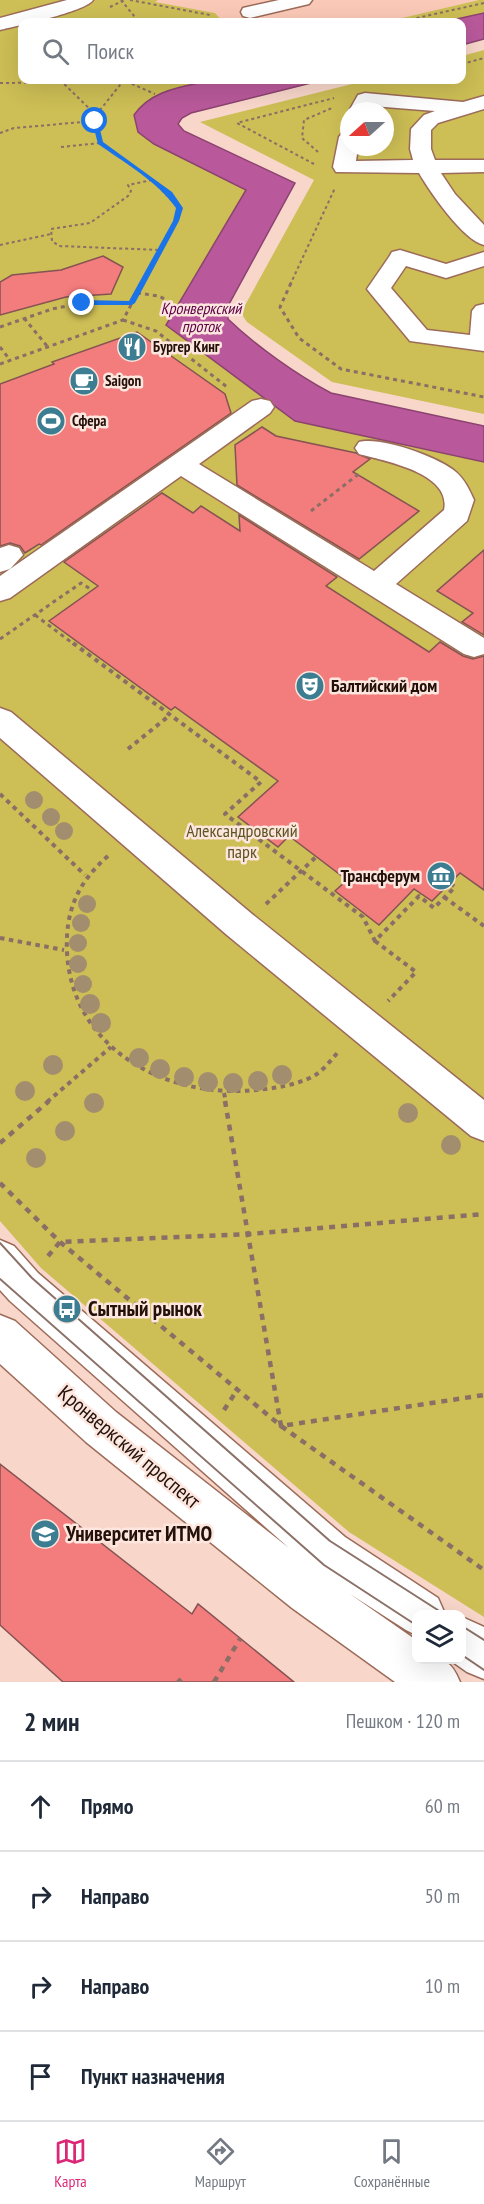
<!DOCTYPE html>
<html lang="ru">
<meta charset="utf-8">
<style>
:root{--surface:#fff;--page:#f2f2f3;--text:#1f2937;--muted:#747a83;--line:#e0e1e3;--accent:#db2777}
body{margin:0;font-family:"PT Sans Narrow",sans-serif;background:var(--page);color:var(--text)}
.controls{position:absolute;right:18px;bottom:18px;display:grid;overflow:hidden;border-radius:12px;box-shadow:0 6px 24px #0002}
.controls button{width:54px;height:54px;display:grid;place-items:center;padding:0;border:0;border-bottom:2px solid var(--line);background:var(--surface);color:var(--text);font:30px sans-serif}
.compass{position:absolute;left:340px;top:102px;width:54px;height:54px;border-radius:50%;background:var(--surface);box-shadow:0 6px 24px #0002;rotate:249deg}
.stop{position:absolute;width:18px;height:18px;margin:-14px;border:4px solid #1a73e8;border-radius:50%;background:#fff}
.stop.end{background:#1a73e8;border-color:#fff;box-shadow:0 2px 6px #0008}
.list{margin:0;padding:0;list-style:none}
h2{display:flex;justify-content:space-between;align-items:center;height:78px;margin:0;padding:0 24px;font-size:26px}
h2 small{font-size:20px;font-weight:400;color:var(--muted)}
.list li{display:grid;grid-template-columns:39px 1fr auto;gap:18px;align-items:center;box-sizing:border-box;height:90px;padding:0 24px;border-top:2px solid var(--line)}
.list b{display:block;font-size:22px;white-space:nowrap}
.list em{font-size:20px;font-style:normal;color:var(--muted)}
.icon{flex:none;width:33px;height:33px;fill:none;stroke:currentColor;stroke-width:2;stroke-linecap:round;stroke-linejoin:round}
.map{position:relative;flex:none;width:484px;height:1682px;overflow:hidden}
.search{position:absolute;background:var(--surface);box-shadow:0 6px 24px #0002;left:18px;right:18px;top:18px;height:66px;display:flex;align-items:center;gap:15px;box-sizing:border-box;padding:0 21px;border-radius:12px;color:var(--muted);font-size:22px}
.sheet{height:438px;background:var(--surface)}
nav{display:flex;justify-content:space-around;align-items:center;box-sizing:border-box;height:84px;border-top:2px solid var(--line);background:var(--surface);font-size:16px;color:var(--muted)}
nav a{display:grid;justify-items:center;gap:3px}
nav .on{color:var(--accent)}
.map>svg:first-child{display:block}
.built{fill:#fbc9b7}
.green{fill:#cdbe55;fill-rule:evenodd}
.water{fill:#b9599b;stroke:#8c436f;stroke-width:1.5}
.building{fill:#f37c7d;stroke:#855352;stroke-width:1.5}
.lines{fill:none;stroke-linecap:round;stroke-linejoin:round}
.minor-casing{stroke:#9c6b59;stroke-width:3}
.path-far3{stroke:#896f65;stroke-width:2;stroke-dasharray:3 3;stroke-linecap:butt}
.path-far2{stroke:#896f65;stroke-width:3;stroke-dasharray:4 4;stroke-linecap:butt}
.path-far1{stroke:#896f65;stroke-width:4;stroke-dasharray:4.5 4.5;stroke-linecap:butt}
.path{stroke:#896f65;stroke-width:4.5;stroke-dasharray:6 6;stroke-linecap:butt}
.minor{fill:#fff;fill-rule:evenodd}
.tram{stroke:#8b7167;stroke-width:2}
.tree{fill:#a28e6e}
.route{fill:#1a73e8}
.labels{text-anchor:middle;stroke-width:5;stroke-linejoin:round;paint-order:stroke}
.far-poi-label{font-size:15px;font-weight:bold;fill:#231009;stroke:#fde6de;text-anchor:start}
.far-water-label{font-size:16px;font-style:italic;fill:#5e0048;stroke:#fde6de}
.poi-label{font-size:18px;font-weight:bold;fill:#231009;stroke:#fde6de;text-anchor:start}
.park-label{font-size:18px;fill:#5c5422;stroke:#fde6de}
.near-poi-label{font-size:21px;font-weight:bold;fill:#231009;stroke:#fde6de;text-anchor:start}
.near-street-label{font-size:21px;fill:#231009;stroke:#fde6de}
</style>
<div class="map">
<svg width="484" height="1682" viewBox="0 0 484 1682">
<rect width="100%" height="100%" fill="#f8d6ca"/>
<!-- built -->
<path class="built" d="M 158,0 L 479,0 L 385,22 L 223,22 L 215,13 L 154,2 Z"/>
<!-- green -->
<g class="green">
<path d="M 0,0 L 158,0 L 155,2 L 215,13 L 223,22 L 22,22 L 22,80 L 212,80 L 162,92 L 154,144 L 247,190 L 167,325 L 295,421 L 484,462 L 484,1617 L 349,1532 L 41,1268 L 0,1221 Z"/>
<path d="M 479,0 L 484,0 L 484,13 L 443,22 L 385,22 Z"/>
<path d="M 484,50 L 484,414 L 332,382 L 247,322 L 243,316 L 243,309 L 314,180 L 200,122 L 368,80 L 462,80 L 462,56 ZM 349,111 L 385,111 L 385,147 L 349,147 Z"/>
</g>
<!-- water -->
<g class="water">
<path d="M 484,13 L 484,39 L 462,45 L 462,22 L 443,22 Z"/>
<path d="M 212,80 L 323,80 L 191,113 L 182,118 L 178,124 L 184,131 L 295,183 L 227,308 L 228,319 C 256,346 297,375 331,393 L 484,426 L 484,462 L 295,421 L 166,325 L 246,190 L 154,144 L 138,132 L 134,115 C 152,89 183,87 212,80 Z"/>
</g>
<!-- building -->
<g class="building">
<path d="M 103,256 L 123,267 L 111,294 L 66,297 L 0,315 L 0,282 L 12,275 L 61,270 Z"/>
<path d="M 137,332 L 225,394 L 231,413 L 41,545 L 39,544 L 25,553 L 20,546 L 10,543 L 0,546 L 0,384 L 54,364 L 52,362 Z"/>
<path d="M 262,427 L 276,436 L 356,453 L 370,459 L 353,472 L 419,511 L 359,559 L 237,485 L 235,445 Z"/>
<path d="M 162,493 L 193,513 L 201,506 L 240,531 L 239,515 L 337,577 L 326,586 L 429,652 L 440,642 L 463,656 L 473,659 L 484,656 L 484,890 L 460,873 L 432,901 L 414,889 L 379,925 L 335,891 L 347,880 L 289,836 L 278,847 L 238,817 L 278,781 L 175,707 L 171,710 L 49,621 L 98,586 L 64,562 Z"/>
<path d="M 484,550 L 484,635 L 462,622 L 473,613 L 437,591 Z"/>
<path d="M 0,1464 L 192,1614 L 198,1604 L 294,1682 L 63,1682 L 0,1625 Z"/>
</g>
<g class="lines">
<!-- minor casing -->
<g class="minor-casing">
<g id="minor">
<path d="M 67,0 L 93,0 C 85,12 16,26 0,30 L 0,18 Z"/>
<path d="M 279,0 L 312,0 L 309,4 L 250,18 L 243,16 L 241,12 L 243,8 Z"/>
<path d="M 365,93 L 463,102 L 484,96 L 484,109 L 438,123 L 431,130 L 431,149 L 435,160 L 484,160 L 484,172 L 441,173 L 455,194 L 484,225 L 484,245 C 463,240 430,192 419,173 L 336,172 L 333,167 L 339,137 L 342,133 L 349,131 L 349,147 L 358,147 L 356,161 L 413,160 L 410,149 L 411,129 L 424,115 L 435,111 L 372,106 L 369,111 L 349,111 L 358,95 Z"/>
<path d="M 400,250 L 446,264 L 484,252 L 484,266 L 446,278 L 406,266 L 391,288 L 427,330 L 470,335 L 472,311 L 476,306 L 484,304 L 484,351 L 410,341 L 371,294 L 367,289 L 389,257 L 392,252 Z"/>
<path d="M 261,399 L 270,401 L 274,407 L 270,413 L 199,464 L 374,571 L 444,510 C 452,473 385,461 359,454 L 355,448 L 359,442 C 380,436 439,457 456,472 C 465,480 469,489 474,500 L 467,521 L 396,584 L 484,638 L 484,654 L 474,657 L 464,654 L 181,476 L 10,598 L 0,601 L 0,576 L 252,401 Z"/>
<path d="M 9,545 L 19,548 L 23,555 L 10,569 L 0,572 L 0,548 Z"/>
<path d="M 0,708 L 11,712 L 252,914 L 484,1100 L 484,1141 L 471,1136 L 227,935 L 0,738 Z"/>
<path d="M 0,1240 L 14,1246 L 38,1273 L 345,1537 L 438,1598 L 445,1614 L 416,1614 L 416,1635 L 406,1630 L 350,1594 L 416,1640 L 416,1660 C 443,1660 449,1656 460,1682 L 395,1682 L 292,1608 L 86,1442 L 0,1364 L 0,1315 L 15,1321 L 116,1412 L 289,1548 L 10,1301 L 0,1290 Z"/>
<path d="M 462,1617 L 484,1627 L 484,1679 L 467,1672 L 450,1660 L 462,1660 Z"/>
</g>
</g>
<!-- path-far3 -->
<g class="path-far3">
<path d="M 121,0 L 139,22"/>
<path d="M 130,0 L 210,15"/>
<path d="M 110,7 L 125,0"/>
<path d="M 399,22 L 484,3"/>
<path d="M 462,64 L 484,58"/>
<path d="M 60,80 L 96,115 L 100,143 L 152,180 L 179,208 L 176,221 L 142,285"/>
<path d="M 0,83 L 120,82 L 130,83 L 155,94"/>
<path d="M 96,115 L 124,80"/>
<path d="M 0,133 L 14,128 L 95,121"/>
<path d="M 61,147 L 100,143"/>
<path d="M 318,152 L 302,138 L 304,120 L 332,108"/>
<path d="M 314,164 L 237,123 L 334,98"/>
<path d="M 152,180 L 128,185 L 131,191 L 128,196 L 90,223 L 51,229 L 52,241 L 59,246 L 160,250"/>
<path d="M 0,245 L 51,234"/>
<path d="M 290,285 L 335,188"/>
</g>
<!-- path-far2 -->
<g class="path-far2">
<path d="M 291,283 L 280,307 L 299,338 L 341,369 L 484,397"/>
<path d="M 137,293 L 159,296 L 166,300 L 162,310"/>
<path d="M 24,318 L 47,346"/>
<path d="M 123,320 L 156,331 L 227,387"/>
<path d="M 0,327 L 52,309 L 82,303 L 132,303 L 143,283"/>
<path d="M 0,347 L 10,360"/>
<path d="M 0,364 L 123,320 L 132,303"/>
<path d="M 311,511 L 360,473"/>
<path d="M 35,615 L 75,645"/>
<path d="M 0,639 L 81,583 L 92,590"/>
</g>
<!-- path-far1 -->
<g class="path-far1">
<path d="M 73,643 L 261,782 L 225,814 L 363,917 L 375,941 L 419,896 L 434,908 L 455,887 L 450,883"/>
<path d="M 128,749 L 170,715"/>
<path d="M 0,794 L 85,875"/>
<path d="M 108,856 C 78,882 65,911 67,952 C 72,1049 166,1099 256,1090 C 276,1088 299,1085 317,1074 C 325,1068 332,1059 339,1051"/>
<path d="M 444,897 L 484,926"/>
<path d="M 266,904 L 317,856"/>
<path d="M 0,938 L 64,950"/>
<path d="M 375,941 L 416,972 L 388,1001"/>
<path d="M 224,1093 L 226,1102"/>
<path d="M 47,1102 L 111,1047"/>
</g>
<!-- path -->
<g class="path">
<path d="M 225,1101 L 281,1426 L 484,1395"/>
<path d="M 0,1143 L 49,1101"/>
<path d="M 0,1183 L 60,1242 L 281,1426 L 484,1570"/>
<path d="M 48,1256 L 60,1242 L 250,1234 L 484,1214"/>
<path d="M 224,1410 L 237,1390"/>
<path d="M 178,1679 L 181,1682"/>
<path d="M 214,1682 L 240,1639"/>
</g>
<!-- minor -->
<use href="#minor" class="minor"/>
<!-- tram -->
<g class="tram">
<path d="M 0,1243 L 32,1278 L 330,1541 L 444,1614"/>
<path d="M 0,1279 L 324,1565 L 416,1625"/>
<path d="M 462,1626 L 484,1640"/>
<path d="M 462,1655 L 484,1670"/>
</g>
</g>
<!-- trees -->
<g class="tree">
<circle cx="34" cy="800" r="9"/>
<circle cx="51" cy="817" r="9"/>
<circle cx="64" cy="831" r="9"/>
<circle cx="87" cy="904" r="9"/>
<circle cx="81" cy="923" r="9"/>
<circle cx="78" cy="943" r="9"/>
<circle cx="78" cy="964" r="9"/>
<circle cx="83" cy="984" r="9"/>
<circle cx="90" cy="1004" r="10"/>
<circle cx="101" cy="1023" r="10"/>
<circle cx="139" cy="1058" r="10"/>
<circle cx="53" cy="1065" r="10"/>
<circle cx="160" cy="1069" r="10"/>
<circle cx="282" cy="1075" r="10"/>
<circle cx="184" cy="1077" r="10"/>
<circle cx="258" cy="1081" r="10"/>
<circle cx="208" cy="1082" r="10"/>
<circle cx="233" cy="1083" r="10"/>
<circle cx="25" cy="1091" r="10"/>
<circle cx="94" cy="1103" r="10"/>
<circle cx="408" cy="1113" r="10"/>
<circle cx="65" cy="1131" r="10"/>
<circle cx="451" cy="1145" r="10"/>
<circle cx="36" cy="1158" r="10"/>
</g>
<!-- route -->
<path class="route" d="M 95,119 L 98,121 L 103,142 L 172,192 L 183,208 L 179,221 L 135,303 L 132,305 L 82,305 L 78,303 L 82,300 L 129,301 L 173,221 L 176,208 C 157,181 125,163 98,144 L 92,121 Z"/>
<!-- icons -->
<defs>
<g id="restaurant-disc" transform="scale(1.5)"><circle r="9.5" fill="#3d7d91" stroke="#fde6de"/><path d="M-5-6h1v4h1v-4h1v4h1v-4h1v5L-1.5 .5V6h-2V.5L-5-1ZM5-6V6H3V1.5H1.5Q1.5-4 5-6Z" fill="#fff"/></g>
<g id="cafe-disc" transform="scale(1.5)"><circle r="9.5" fill="#3d7d91" stroke="#fde6de"/><path d="M-5.5-4.5H6V0H3Q3 3.5 0 3.5H-2.5Q-5.5 3.5-5.5 0ZM3-3.2v2h1.7v-2ZM-6 4.5H4V6H-6Z" fill="#fff"/></g>
<g id="stadium-disc" transform="scale(1.5)"><circle r="9.5" fill="#3d7d91" stroke="#fde6de"/><path d="M0-5a6.5 5 0 1 0 0 10a6.5 5 0 1 0 0-10ZM-3.5-1.8h7v3.6h-7Z" fill="#fff"/></g>
<g id="theatre-disc" transform="scale(1.5)"><circle r="9.5" fill="#3d7d91" stroke="#fde6de"/><path d="M-5-5.5Q0-4 5-5.5V0Q5 5 0 6Q-5 5-5 0ZM-3.3-2.5H-1v1.5H-3.3ZM1-2.5H3.3v1.5H1ZM-2.8 1Q0 5.5 2.8 1Z" fill="#fff"/></g>
<g id="museum-disc" transform="scale(1.5)"><circle r="9.5" fill="#3d7d91" stroke="#fde6de"/><path d="M0-6L6-3V-2H-6V-3ZM-5-1h2V3h-2ZM-1-1h2V3h-2ZM3-1h2V3H3ZM-6 4H6V6H-6Z" fill="#fff"/></g>
<g id="bus-disc" transform="scale(1.5)"><circle r="9.5" fill="#3d7d91" stroke="#fde6de"/><path d="M-5-6H5V4H4V6H2V4H-2V6H-4V4H-5ZM-3.5-4V0h7V-4ZM-3.5 1.2v1.5H-2V1.2ZM2 1.2v1.5H3.5V1.2Z" fill="#fff"/></g>
<g id="university-disc" transform="scale(1.5)"><circle r="9.5" fill="#3d7d91" stroke="#fde6de"/><path d="M0-5L7-2L0 1L-7-2ZM-4 1L0 2.5L4 1V4Q0 6-4 4Z" fill="#fff"/></g>
</defs>
<g fill-rule="evenodd">
<use href="#restaurant-disc" x="132" y="347"/>
<use href="#cafe-disc" x="84" y="381"/>
<use href="#stadium-disc" x="51" y="421"/>
<use href="#theatre-disc" x="310" y="686"/>
<use href="#museum-disc" x="441" y="876"/>
<use href="#bus-disc" x="67" y="1309"/>
<use href="#university-disc" x="45" y="1534"/>
</g>
<g class="labels">
<!-- far-poi labels -->
<g class="far-poi-label">
<text x="153" y="352">Бургер Кинг</text>
<text x="105" y="386">Saigon</text>
<text x="72" y="426">Сфера</text>
</g>
<!-- far-water labels -->
<g class="far-water-label">
<text x="201" y="314">Кронверкский<tspan x="201" dy="18">проток</tspan></text>
</g>
<!-- poi labels -->
<g class="poi-label">
<text x="331" y="692">Балтийский дом</text>
<text x="420" y="882" text-anchor="end">Трансферум</text>
</g>
<!-- park labels -->
<g class="park-label">
<text x="242" y="837">Александровский<tspan x="242" dy="21">парк</tspan></text>
</g>
<!-- near-poi labels -->
<g class="near-poi-label">
<text x="88" y="1316">Сытный рынок</text>
<text x="66" y="1541">Университет ИТМО</text>
</g>
<!-- near-street labels -->
<g class="near-street-label">
<text transform="translate(129 1447) rotate(40)" y="7">Кронверкский проспект</text>
</g>
</g>
</svg>
<div class="controls">
<button><svg class="icon" aria-label="layers" viewBox="0 0 24 24"><path d="M12 4l9 5-9 5-9-5zM3 14l9 5 9-5"/></svg></button>
</div>
<svg class="compass" viewBox="-18 -18 36 36"><path d="M0-13l5 13h-10z" fill="#e53935"/><path d="M0 13l5-13h-10z" fill="#747a83"/></svg>
<div class="stop" style="left:95px;top:121px"></div>
<div class="stop end" style="left:82px;top:303px"></div>
<div class="search"><svg class="icon" aria-label="search" viewBox="0 0 24 24"><circle cx="10" cy="10" r="6"/><path d="M15 15l6 6"/></svg>Поиск</div>
</div>
<section class="sheet">
<h2>2 мин<small>Пешком · 120 m</small></h2>
<ul class="list">
<li><svg class="icon" aria-label="ahead" viewBox="0 0 24 24"><path d="M12 20V5M6 11l6-6 6 6"/></svg><div><b>Прямо</b></div><em>60 m</em></li>
<li><svg class="icon" aria-label="right" viewBox="0 0 24 24"><path d="M7 20v-9h11M14 6l5 5-5 5"/></svg><div><b>Направо</b></div><em>50 m</em></li>
<li><svg class="icon" aria-label="right" viewBox="0 0 24 24"><path d="M7 20v-9h11M14 6l5 5-5 5"/></svg><div><b>Направо</b></div><em>10 m</em></li>
<li><svg class="icon" aria-label="arrive" viewBox="0 0 24 24"><path d="M6 21V4h12l-3 4 3 4H6"/></svg><div><b>Пункт назначения</b></div></li>
</ul>
</section>
<nav>
<a class="on"><svg class="icon" aria-label="map" viewBox="0 0 24 24"><path d="M3 6l6-2 6 2 6-2v14l-6 2-6-2-6 2zM9 4v14M15 6v14"/></svg>Карта</a>
<a><svg class="icon" aria-label="directions" viewBox="0 0 24 24"><path d="M12 3l9 9-9 9-9-9zM9 14v-3h6M13 9l2 2-2 2"/></svg>Маршрут</a>
<a><svg class="icon" aria-label="saved" viewBox="0 0 24 24"><path d="M7 4h10v16l-5-4-5 4z"/></svg>Сохранённые</a>
</nav>
